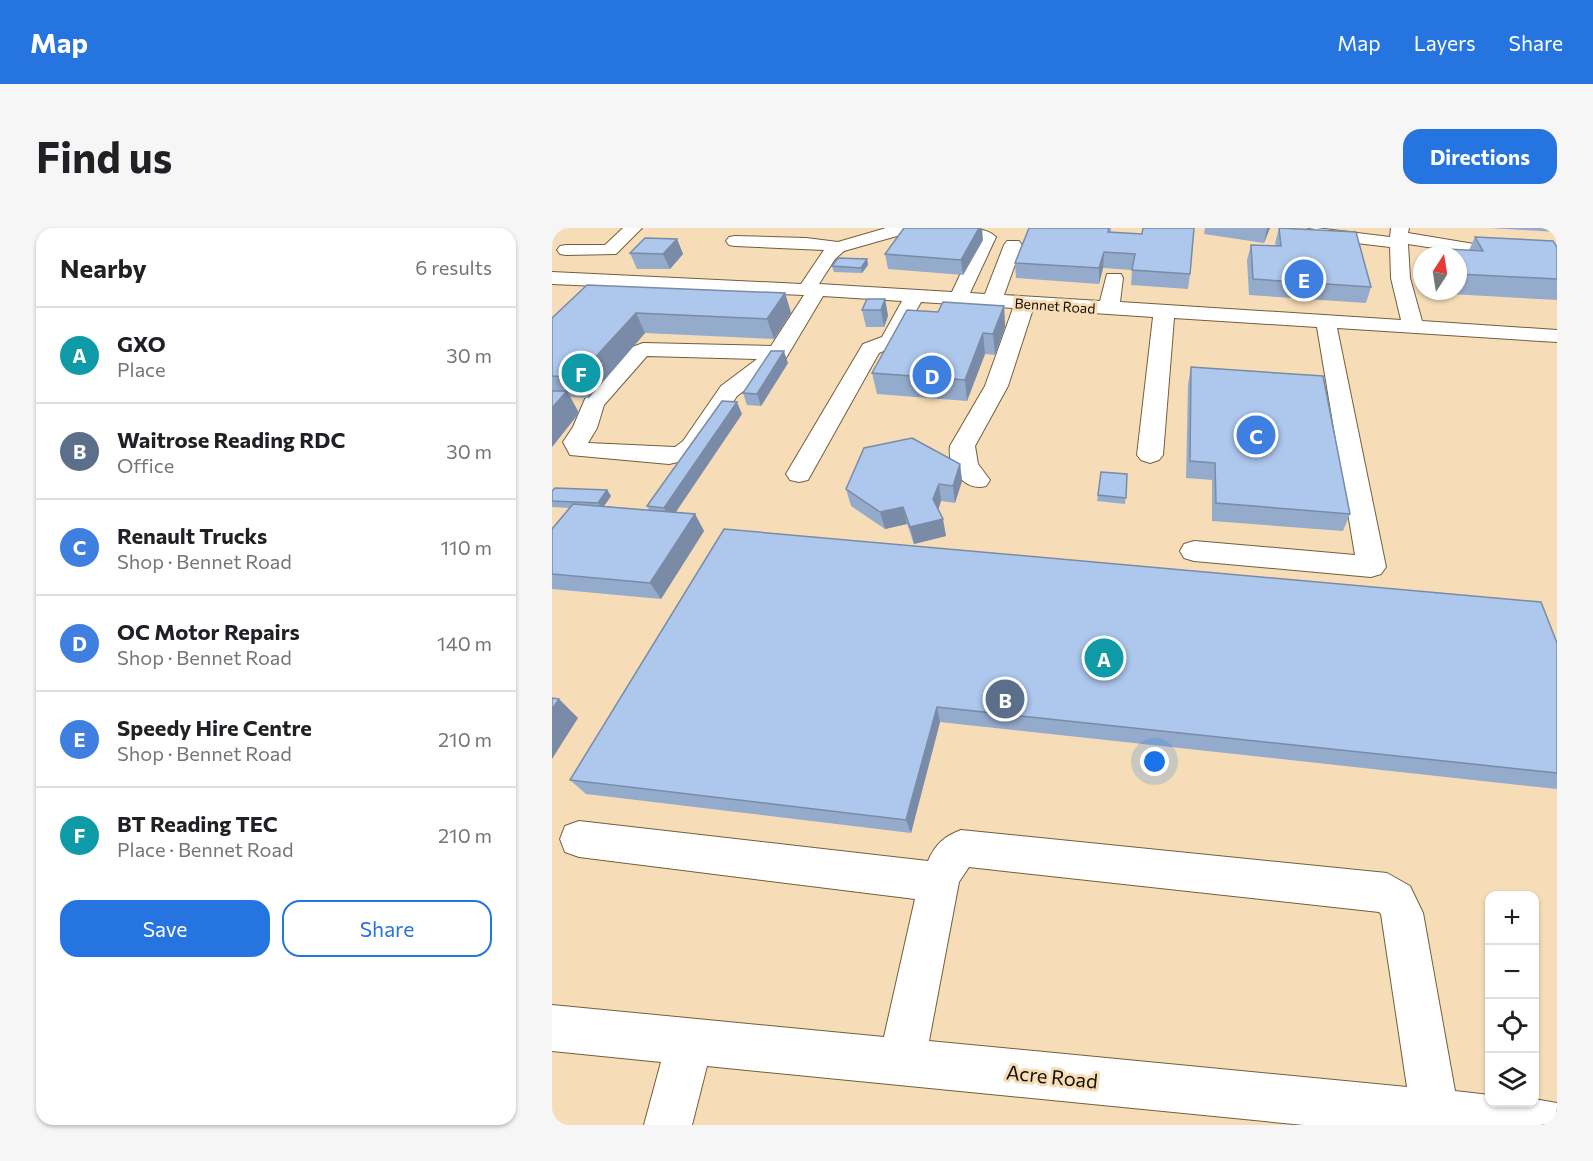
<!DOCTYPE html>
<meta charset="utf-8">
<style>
:root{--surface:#fff;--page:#f6f6f6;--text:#202124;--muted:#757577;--line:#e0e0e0;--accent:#2574e0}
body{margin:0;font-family:Commissioner,sans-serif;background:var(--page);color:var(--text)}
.controls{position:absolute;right:18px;bottom:18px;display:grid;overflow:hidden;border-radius:12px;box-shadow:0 2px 4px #0004}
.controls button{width:54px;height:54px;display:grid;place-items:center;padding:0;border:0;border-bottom:2px solid var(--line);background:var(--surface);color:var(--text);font:30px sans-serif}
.compass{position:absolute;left:861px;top:18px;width:54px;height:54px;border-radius:50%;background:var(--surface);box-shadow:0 2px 4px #0004;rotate:12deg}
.you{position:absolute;left:603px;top:534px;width:21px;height:21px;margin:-15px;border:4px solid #fff;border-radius:50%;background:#1a73e8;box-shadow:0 0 0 9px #1a73e833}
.badge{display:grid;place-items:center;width:39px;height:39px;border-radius:50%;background:var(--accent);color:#fff;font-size:20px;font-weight:700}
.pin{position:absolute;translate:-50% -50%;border:3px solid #fff;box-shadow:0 2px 6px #0006}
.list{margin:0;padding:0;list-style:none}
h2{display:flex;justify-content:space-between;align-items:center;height:78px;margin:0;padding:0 24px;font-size:26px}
h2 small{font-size:20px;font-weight:400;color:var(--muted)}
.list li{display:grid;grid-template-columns:39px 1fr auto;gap:18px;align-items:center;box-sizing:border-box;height:96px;padding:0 24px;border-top:2px solid var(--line)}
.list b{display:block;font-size:22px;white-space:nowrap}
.list p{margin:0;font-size:20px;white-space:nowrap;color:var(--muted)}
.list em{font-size:20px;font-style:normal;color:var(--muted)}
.actions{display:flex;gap:12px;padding:18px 24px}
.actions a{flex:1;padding:14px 0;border:2px solid var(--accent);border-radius:18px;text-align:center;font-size:21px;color:var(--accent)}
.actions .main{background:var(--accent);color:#fff}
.icon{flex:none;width:33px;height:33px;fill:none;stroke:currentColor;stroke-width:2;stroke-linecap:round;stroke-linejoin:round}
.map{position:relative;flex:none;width:1005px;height:897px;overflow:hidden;border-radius:18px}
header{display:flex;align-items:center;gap:36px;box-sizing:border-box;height:84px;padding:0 30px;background:var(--accent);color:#fff}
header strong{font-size:28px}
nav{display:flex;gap:33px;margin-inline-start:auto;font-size:21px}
.intro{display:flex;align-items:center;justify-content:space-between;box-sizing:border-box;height:144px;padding:0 36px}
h1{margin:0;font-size:42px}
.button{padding:15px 27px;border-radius:18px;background:var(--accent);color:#fff;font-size:21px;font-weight:700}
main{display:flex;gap:36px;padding:0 36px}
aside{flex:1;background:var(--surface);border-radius:18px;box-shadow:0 2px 4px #0004}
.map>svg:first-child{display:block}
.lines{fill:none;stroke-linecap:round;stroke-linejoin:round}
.minor-casing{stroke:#735e3c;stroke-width:2}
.minor{fill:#fff;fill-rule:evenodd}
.wall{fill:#95abcc}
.shaded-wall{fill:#798ba6}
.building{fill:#adc7ed;stroke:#798ba6;stroke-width:1.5}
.labels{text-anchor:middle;stroke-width:6;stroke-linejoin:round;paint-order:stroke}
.far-street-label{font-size:14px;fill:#160d02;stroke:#f6ddb8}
.near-street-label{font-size:20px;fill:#160d02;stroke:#f6ddb8}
</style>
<header>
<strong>Map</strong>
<nav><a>Map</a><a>Layers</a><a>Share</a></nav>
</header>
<div class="intro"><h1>Find us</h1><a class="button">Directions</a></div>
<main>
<aside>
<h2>Nearby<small>6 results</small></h2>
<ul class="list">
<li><span class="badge" style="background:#0f9aa8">A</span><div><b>GXO</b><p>Place</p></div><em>30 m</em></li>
<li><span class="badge" style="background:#5c6f8a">B</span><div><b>Waitrose Reading RDC</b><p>Office</p></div><em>30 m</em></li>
<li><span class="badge" style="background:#3f7fe0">C</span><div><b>Renault Trucks</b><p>Shop · Bennet Road</p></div><em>110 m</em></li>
<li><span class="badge" style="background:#3f7fe0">D</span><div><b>OC Motor Repairs</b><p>Shop · Bennet Road</p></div><em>140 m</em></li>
<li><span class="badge" style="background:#3f7fe0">E</span><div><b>Speedy Hire Centre</b><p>Shop · Bennet Road</p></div><em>210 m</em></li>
<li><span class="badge" style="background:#0f9aa8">F</span><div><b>BT Reading TEC</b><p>Place · Bennet Road</p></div><em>210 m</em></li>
</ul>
<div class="actions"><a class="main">Save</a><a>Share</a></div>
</aside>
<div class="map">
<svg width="1005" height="897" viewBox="0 0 1005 897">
<rect width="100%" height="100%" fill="#f6ddb8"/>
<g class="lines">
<!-- minor casing -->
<g class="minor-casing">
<g id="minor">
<path d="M 71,0 L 90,0 L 64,26 L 14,27 L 8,26 L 5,22 L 8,18 L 14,17 L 53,17 Z"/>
<path d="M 334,0 L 362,0 L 359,4 L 292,23 L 283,31 L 267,56 L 400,64 L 425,11 L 409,5 L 406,1 C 418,0 435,0 444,9 L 418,65 L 433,66 L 452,17 L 455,13 L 467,13 L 470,17 L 452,67 L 548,73 L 555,46 L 569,46 L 571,50 L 568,74 L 849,92 L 839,50 L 838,19 L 762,10 L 756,9 L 753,5 L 756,1 L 764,0 L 838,9 L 839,0 L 857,0 L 856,5 L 946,20 L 1005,26 L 1005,36 L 946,30 L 856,16 L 858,50 L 870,93 L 1005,102 L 1005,114 L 785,100 L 834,339 L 829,346 L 819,349 L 642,333 L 632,330 L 628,323 L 632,316 L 642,313 L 803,327 L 765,99 L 622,90 L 611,227 L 607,232 L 598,235 L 589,232 L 585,227 L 601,89 L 481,81 L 456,158 L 423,218 L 426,236 L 438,252 L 434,258 C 412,264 395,239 398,218 L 433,158 L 461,80 L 369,74 L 345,117 L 327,125 L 256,252 L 247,254 L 238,252 L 234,246 L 308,121 L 311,116 L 330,109 L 350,73 L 271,68 L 234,130 L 185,168 L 149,223 L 140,231 L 117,236 L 18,227 L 11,214 L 21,199 L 33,171 L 75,121 L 91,115 L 219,118 L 252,67 L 0,56 L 0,44 L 249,56 L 272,22 L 183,18 L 177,17 L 174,13 L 177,9 L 183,8 L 254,10 L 286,14 ZM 95,128 L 205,131 L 169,158 L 131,213 L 123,219 L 36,215 L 45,200 L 52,177 Z"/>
<path d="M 27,593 L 376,633 C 383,617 392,608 409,602 L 835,645 L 858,658 L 871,685 L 903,863 L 938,867 L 938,874 L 982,874 L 982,871 L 1005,875 L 1005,897 L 752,897 L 155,838 L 140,897 L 92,897 L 109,834 L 0,823 L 0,777 L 332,809 L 363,671 L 27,629 L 13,624 L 8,611 L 13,598 ZM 417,639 L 827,684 L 829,686 L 855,859 L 377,813 L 407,654 Z"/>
</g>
</g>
<!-- minor -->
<use href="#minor" class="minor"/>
</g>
<!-- wall -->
<g class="wall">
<path d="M 477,0 L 559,0 L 559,4 L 638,46 L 636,61 L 579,57 L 580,42 L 551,40 L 547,56 L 464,50 L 463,35 Z"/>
<path d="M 653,0 L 718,0 L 712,15 L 652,6 Z"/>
<path d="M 727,0 L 819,59 L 814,75 L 697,67 L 695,32 L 699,17 L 724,18 L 723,15 Z"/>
<path d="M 938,0 L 1005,0 L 1005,4 Z"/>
<path d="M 923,9 L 1005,19 L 1005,72 L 881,65 L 881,63 L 906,63 L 906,27 L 875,27 L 878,20 L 917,22 Z"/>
<path d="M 125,11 L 131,26 L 118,41 L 85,41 L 78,25 Z"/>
<path d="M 431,12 L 411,47 L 336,41 L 333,26 Z"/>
<path d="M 315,31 L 316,37 L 310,45 L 282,44 L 280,38 Z"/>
<path d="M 233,65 L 239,85 L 222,111 L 93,105 L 37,170 L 18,169 L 27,185 L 0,219 L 0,90 Z"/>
<path d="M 333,71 L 336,88 L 332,99 L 314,99 L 310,82 Z"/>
<path d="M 452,78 L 453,99 L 443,127 L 433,126 L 415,173 L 325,166 L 320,145 L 386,84 Z"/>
<path d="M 236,135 L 209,178 L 195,177 L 191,165 Z"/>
<path d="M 639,139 L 798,286 L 791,303 L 660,293 L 660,252 L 634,250 L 636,156 Z"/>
<path d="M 190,186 L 124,284 L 143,286 L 152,303 L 109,371 L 0,361 L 0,301 L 17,280 L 0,279 L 0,263 L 55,262 L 59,268 L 52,278 L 97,282 L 95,278 Z"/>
<path d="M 408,236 L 410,253 L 403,275 L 389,273 L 386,282 L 394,308 L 362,316 L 355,296 L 333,301 L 299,278 L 294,261 Z"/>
<path d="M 575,246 L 573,276 L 545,273 L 546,267 Z"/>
<path d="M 172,301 L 1005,415 L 1005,561 L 388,494 L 359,605 L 34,566 L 18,552 Z"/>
</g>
<!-- shaded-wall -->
<g class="shaded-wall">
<path d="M 427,0 L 430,0 L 431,12 L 411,47 L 409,32 Z"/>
<path d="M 715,0 L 718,0 L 712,15 Z"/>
<path d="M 125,11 L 131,26 L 118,41 L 111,26 Z"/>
<path d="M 552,24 L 551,40 L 547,56 L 547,40 Z"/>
<path d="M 315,31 L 316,37 L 310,45 L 309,40 Z"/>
<path d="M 233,65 L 239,85 L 222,111 L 215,91 Z"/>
<path d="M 333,71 L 336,88 L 332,99 L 329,82 Z"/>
<path d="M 452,78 L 453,99 L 443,127 L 441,106 Z"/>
<path d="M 84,85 L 93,105 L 37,170 L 25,149 Z"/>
<path d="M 431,105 L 433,126 L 415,173 L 413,152 Z"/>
<path d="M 232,123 L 236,135 L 209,178 L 205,166 Z"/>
<path d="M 15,163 L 27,185 L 0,219 L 0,180 Z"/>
<path d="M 185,174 L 190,186 L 119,291 L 112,280 Z"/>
<path d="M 408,236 L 410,253 L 403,275 L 401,258 Z"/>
<path d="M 387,256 L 389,273 L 384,288 L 381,271 Z"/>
<path d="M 55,262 L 59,268 L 50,281 L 46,275 Z"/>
<path d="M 351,279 L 355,296 L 333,301 L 328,284 Z"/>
<path d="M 143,286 L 152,303 L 109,371 L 98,355 Z"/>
<path d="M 391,291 L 394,308 L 362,316 L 358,299 Z"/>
<path d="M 7,471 L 26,490 L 0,531 L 0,481 Z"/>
<path d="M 385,479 L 388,494 L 359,605 L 354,592 Z"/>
</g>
<!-- building -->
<g class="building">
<path d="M 352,0 L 427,0 L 409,32 L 333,26 Z"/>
<path d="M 477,0 L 557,0 L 556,4 L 590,6 L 591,0 L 642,0 L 638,46 L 580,42 L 583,26 L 552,24 L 547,40 L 463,35 Z"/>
<path d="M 727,0 L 804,4 L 819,59 L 701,51 L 699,17 L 729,18 Z"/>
<path d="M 923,9 L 1001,13 L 1005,19 L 1005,51 L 906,46 L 906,27 L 881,27 L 878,20 L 931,23 Z"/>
<path d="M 93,10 L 125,11 L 111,26 L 78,25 Z"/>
<path d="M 286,30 L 315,31 L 309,40 L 280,38 Z"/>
<path d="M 35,57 L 233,65 L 215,91 L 84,85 L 25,149 L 0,148 L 0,90 Z"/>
<path d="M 315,71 L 333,71 L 329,82 L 310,82 Z"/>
<path d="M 391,74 L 452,78 L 441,106 L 431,105 L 413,152 L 320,145 L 355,82 L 386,84 Z"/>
<path d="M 219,123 L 232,123 L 205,166 L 191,165 Z"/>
<path d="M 639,139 L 771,148 L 798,286 L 664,275 L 663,235 L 638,233 Z"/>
<path d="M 0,163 L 15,163 L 0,180 Z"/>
<path d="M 170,173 L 185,174 L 112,280 L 95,278 Z"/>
<path d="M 360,210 L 408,236 L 401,258 L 387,256 L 381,271 L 391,291 L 358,299 L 351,279 L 328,284 L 294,261 L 312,220 Z"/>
<path d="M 549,244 L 575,246 L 574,270 L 546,267 Z"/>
<path d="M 3,260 L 55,262 L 46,275 L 0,273 L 0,263 Z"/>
<path d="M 21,276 L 143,286 L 98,355 L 0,346 L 0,301 Z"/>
<path d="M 172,301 L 989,374 L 1005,415 L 1005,545 L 385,479 L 354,592 L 18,552 Z"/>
<path d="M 0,470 L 7,471 L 0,481 Z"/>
</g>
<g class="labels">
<!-- far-street labels -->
<g class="far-street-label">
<text transform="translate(503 78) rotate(4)" y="5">Bennet Road</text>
</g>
<!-- near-street labels -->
<g class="near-street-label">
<text transform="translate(500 849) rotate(6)" y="7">Acre Road</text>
</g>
</g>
</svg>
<div class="controls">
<button>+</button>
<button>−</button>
<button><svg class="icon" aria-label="locate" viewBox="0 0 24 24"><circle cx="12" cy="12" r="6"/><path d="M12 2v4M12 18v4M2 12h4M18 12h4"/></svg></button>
<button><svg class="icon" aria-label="layers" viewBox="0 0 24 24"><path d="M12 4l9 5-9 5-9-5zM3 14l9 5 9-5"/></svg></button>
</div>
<svg class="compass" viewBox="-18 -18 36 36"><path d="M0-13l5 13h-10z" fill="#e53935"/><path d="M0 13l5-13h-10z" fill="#757577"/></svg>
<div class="you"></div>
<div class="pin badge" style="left:552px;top:430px;background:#0f9aa8">A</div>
<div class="pin badge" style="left:453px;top:471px;background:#5c6f8a">B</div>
<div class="pin badge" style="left:704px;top:207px;background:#3f7fe0">C</div>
<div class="pin badge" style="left:380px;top:147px;background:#3f7fe0">D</div>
<div class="pin badge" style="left:752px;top:51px;background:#3f7fe0">E</div>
<div class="pin badge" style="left:29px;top:145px;background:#0f9aa8">F</div>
</div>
</main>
